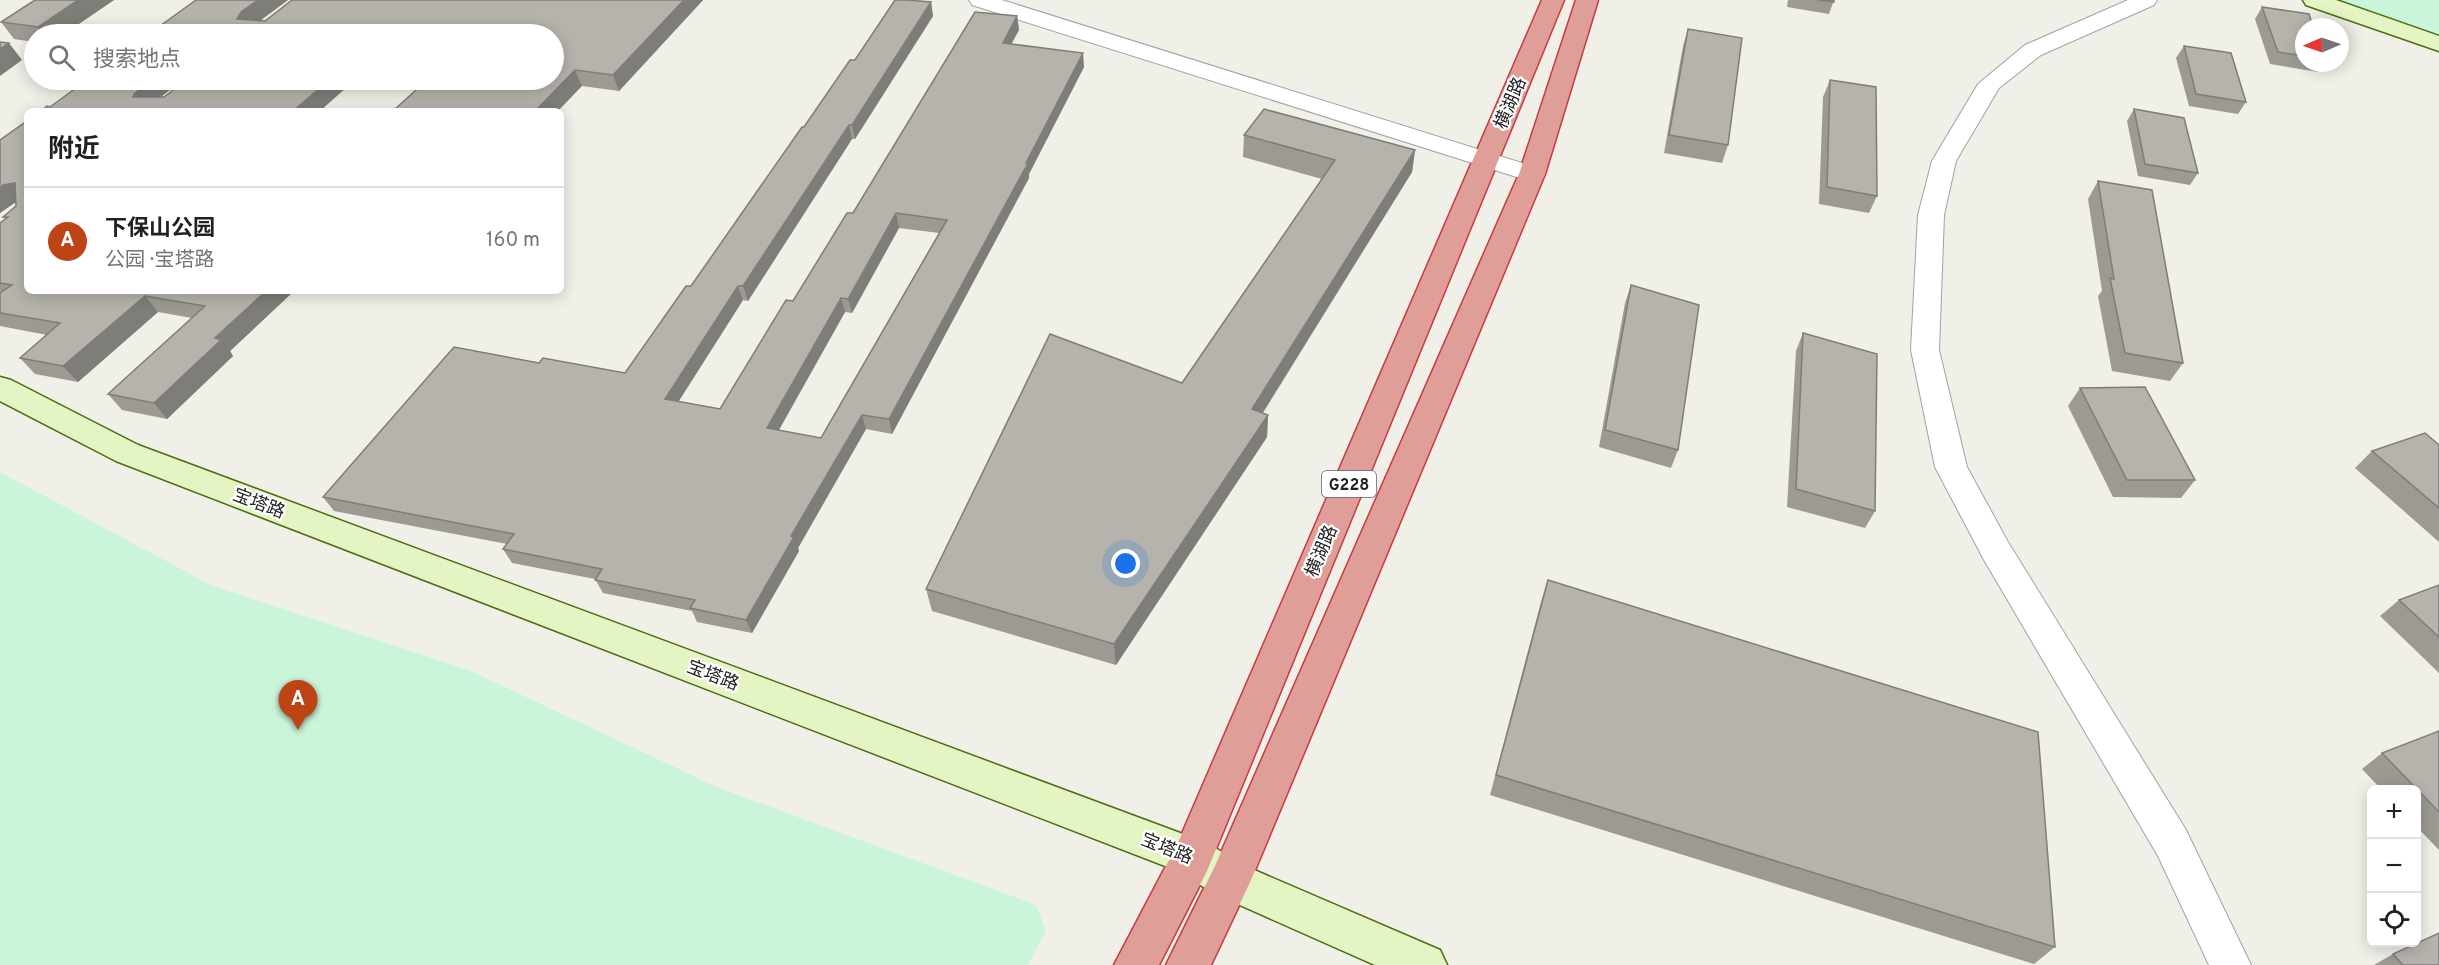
<!DOCTYPE html>
<html lang="zh">
<meta charset="utf-8">
<style>
:root{--surface:#fff;--page:#f6f6f6;--text:#202124;--muted:#757577;--line:#e0e0e0;--accent:#bd4414}
body{margin:0;font-family:Overpass,"Noto Sans SC",sans-serif;background:var(--page);color:var(--text)}
.controls{position:absolute;right:18px;bottom:18px;display:grid;overflow:hidden;border-radius:9px;box-shadow:0 3px 15px #0003}
.controls button{width:54px;height:54px;display:grid;place-items:center;padding:0;border:0;border-bottom:2px solid var(--line);background:var(--surface);color:var(--text);font:30px sans-serif}
.compass{position:absolute;left:2295px;top:18px;width:54px;height:54px;border-radius:50%;background:var(--surface);box-shadow:0 3px 15px #0003;rotate:268deg}
.you{position:absolute;left:1126px;top:564px;width:21px;height:21px;margin:-15px;border:4px solid #fff;border-radius:50%;background:#1a73e8;box-shadow:0 0 0 9px #1a73e833}
.badge{display:grid;place-items:center;width:39px;height:39px;border-radius:50%;background:var(--accent);color:#fff;font-size:20px;font-weight:700}
.pin{position:absolute;translate:-50% -50px;filter:drop-shadow(0 2px 3px #0008)}
.pin::after{content:'';position:absolute;top:32px;width:21px;height:18px;background:inherit;clip-path:polygon(0 0,100% 0,50% 100%)}
.list{margin:0;padding:0;list-style:none}
h2{display:flex;justify-content:space-between;align-items:center;height:78px;margin:0;padding:0 24px;font-size:26px}
h2 small{font-size:20px;font-weight:400;color:var(--muted)}
.list li{display:grid;grid-template-columns:39px 1fr auto;gap:18px;align-items:center;box-sizing:border-box;height:108px;padding:0 24px;border-top:2px solid var(--line)}
.list b{display:block;font-size:22px;white-space:nowrap}
.list p{margin:0;font-size:20px;white-space:nowrap;color:var(--muted)}
.list em{font-size:20px;font-style:normal;color:var(--muted)}
.icon{flex:none;width:33px;height:33px;fill:none;stroke:currentColor;stroke-width:2;stroke-linecap:round;stroke-linejoin:round}
.map{position:relative;flex:none;width:2439px;height:965px;overflow:hidden}
.search{position:absolute;background:var(--surface);box-shadow:0 3px 15px #0003;left:24px;top:24px;width:540px;height:66px;display:flex;align-items:center;gap:15px;box-sizing:border-box;padding:0 21px;border-radius:33px;color:var(--muted);font-size:22px}
.panel{position:absolute;background:var(--surface);box-shadow:0 3px 15px #0003;left:24px;top:108px;width:540px;height:186px;border-radius:9px}
.map>svg:first-child{display:block}
.park{fill:#cbf5da}
.lines{fill:none;stroke-linecap:round;stroke-linejoin:round}
.street-casing{stroke:#a2a2a2;stroke-width:2}
.secondary-casing{stroke:#4a6f10;stroke-width:3}
.highway-casing{stroke:#ca3942;stroke-width:3}
.street{fill:#fff;fill-rule:evenodd}
.secondary{fill:#e4f4c3;fill-rule:evenodd}
.highway{fill:#df9f98;fill-rule:evenodd}
.wall{fill:#9c9a93;fill-rule:evenodd}
.shaded-wall{fill:#7f7d78}
.building{fill:#b5b3ab;stroke:#7f7d78;stroke-width:1.5;fill-rule:evenodd}
.labels{text-anchor:middle;stroke-width:4.5;stroke-linejoin:round;paint-order:stroke}
.shield{fill:#fff;stroke:#646464;stroke-width:1.5}
.shield-label{font-size:16px;font-weight:bold;fill:#212121}
.street-label{font-size:18px;fill:#212121;stroke:#fff}
</style>
<div class="map">
<svg width="2439" height="965" viewBox="0 0 2439 965">
<rect width="100%" height="100%" fill="#f0f0e8"/>
<!-- park -->
<g class="park">
<path d="M 2335,0 L 2439,0 L 2439,38 Z"/>
<path d="M 0,472 L 211,585 L 471,671 L 719,788 L 1036,905 L 1046,931 L 1028,965 L 0,965 Z"/>
</g>
<g class="lines">
<!-- street casing -->
<g class="street-casing">
<g id="street">
<path d="M 969,0 L 1002,0 L 1541,169 L 1545,174 L 1541,179 L 1532,182 L 1523,179 L 972,5 Z"/>
<path d="M 2128,0 L 2157,0 L 2154,5 L 2041,55 L 1999,88 L 1956,161 L 1944,215 L 1939,350 L 1967,467 L 2008,542 L 2186,830 L 2251,965 L 2209,965 L 2158,856 L 1984,560 L 1935,467 L 1911,350 L 1918,215 L 1932,161 L 1978,84 L 2025,45 Z"/>
</g>
</g>
<!-- secondary casing -->
<g class="secondary-casing">
<g id="secondary">
<path d="M 2303,0 L 2336,0 L 2439,36 L 2439,51 L 2306,5 Z"/>
<path d="M 0,377 L 11,380 L 138,445 L 1207,843 L 1245,866 L 1440,950 L 1447,965 L 1375,965 L 1215,894 L 1178,871 L 116,461 L 0,401 Z"/>
</g>
</g>
<!-- highway casing -->
<g class="highway-casing">
<g id="highway">
<path d="M 1542,0 L 1564,0 L 1207,871 L 1159,965 L 1114,965 L 1177,845 Z"/>
<path d="M 1576,0 L 1598,0 L 1545,174 L 1251,880 L 1211,965 L 1166,965 L 1215,866 L 1519,174 Z"/>
</g>
</g>
<!-- street -->
<use href="#street" class="street"/>
<!-- secondary -->
<use href="#secondary" class="secondary"/>
<!-- highway -->
<use href="#highway" class="highway"/>
</g>
<!-- wall -->
<g class="wall">
<path d="M 35,0 L 114,0 L 64,34 L 34,34 L 34,42 L 14,39 L 1,22 Z"/>
<path d="M 288,0 L 260,21 L 703,0 L 619,91 L 582,86 L 554,34 L 149,34 Z"/>
<path d="M 1788,0 L 1834,0 L 1829,14 L 1787,7 Z"/>
<path d="M 931,2 L 933,16 L 855,139 L 852,139 L 748,301 L 743,300 L 679,401 L 720,409 L 793,301 L 1017,16 L 1019,30 L 1011,44 L 1084,67 L 1029,174 L 1029,178 L 892,434 L 866,429 L 798,548 L 799,551 L 752,633 L 697,622 L 692,611 L 603,593 L 595,579 L 512,563 L 503,549 L 507,544 L 334,511 L 323,497 L 539,363 L 625,373 L 691,286 L 804,127 L 855,60 ZM 899,228 L 939,233 L 821,438 L 779,430 L 845,312 L 852,313 Z"/>
<path d="M 2262,7 L 2304,27 L 2304,63 L 2324,63 L 2318,72 L 2270,64 L 2255,19 Z"/>
<path d="M 1688,29 L 1728,145 L 1722,163 L 1664,153 L 1683,46 Z"/>
<path d="M 2184,46 L 2246,102 L 2238,114 L 2189,106 L 2176,58 Z"/>
<path d="M 1830,80 L 1877,196 L 1869,213 L 1819,204 L 1823,97 Z"/>
<path d="M 2134,109 L 2198,173 L 2190,185 L 2138,176 L 2127,121 Z"/>
<path d="M 27,121 L 27,291 L 294,291 L 230,351 L 233,356 L 167,419 L 122,410 L 108,394 L 192,318 L 158,312 L 78,382 L 35,374 L 20,358 L 47,335 L 0,326 L 0,223 L 5,219 L 3,217 L 16,206 L 16,202 L 0,213 L 0,140 Z"/>
<path d="M 1244,135 L 1415,150 L 1412,172 L 1263,413 L 1268,415 L 1267,437 L 1116,665 L 932,611 L 926,589 L 1182,383 L 1322,179 L 1243,157 Z"/>
<path d="M 2098,181 L 2183,363 L 2170,381 L 2112,371 L 2098,296 L 2102,291 L 2088,199 Z"/>
<path d="M 1631,285 L 1678,450 L 1671,468 L 1599,447 L 1625,303 Z"/>
<path d="M 1803,333 L 1875,511 L 1865,528 L 1787,507 L 1796,351 Z"/>
<path d="M 2080,388 L 2195,480 L 2181,498 L 2113,497 L 2068,406 Z"/>
<path d="M 2439,445 L 2439,542 L 2355,468 L 2372,451 Z"/>
<path d="M 1548,580 L 2055,947 L 2034,964 L 1490,795 L 1541,602 Z"/>
<path d="M 2439,585 L 2439,673 L 2380,616 L 2399,600 Z"/>
<path d="M 2439,731 L 2439,850 L 2416,826 L 2416,789 L 2381,789 L 2362,769 L 2382,753 Z"/>
<path d="M 2393,954 L 2439,965 L 2374,965 Z"/>
</g>
<!-- shaded-wall -->
<g class="shaded-wall">
<path d="M 78,0 L 114,0 L 64,34 L 44,34 L 38,27 Z"/>
<path d="M 258,0 L 288,0 L 251,27 L 237,19 L 241,12 Z"/>
<path d="M 684,0 L 703,0 L 619,91 L 613,75 Z"/>
<path d="M 931,2 L 933,16 L 855,139 L 852,125 Z"/>
<path d="M 1017,16 L 1019,30 L 1005,56 L 1003,43 Z"/>
<path d="M 9,43 L 22,60 L 0,76 L 0,49 Z"/>
<path d="M 1083,53 L 1084,67 L 1029,174 L 1029,178 L 892,434 L 889,419 Z"/>
<path d="M 575,70 L 582,86 L 558,111 L 535,111 Z"/>
<path d="M 152,80 L 183,80 L 145,109 L 133,97 L 134,94 Z"/>
<path d="M 329,80 L 355,80 L 320,111 L 293,111 Z"/>
<path d="M 849,125 L 852,139 L 748,301 L 743,286 Z"/>
<path d="M 1415,150 L 1412,172 L 1251,431 L 1252,409 Z"/>
<path d="M 15,183 L 17,201 L 0,213 L 0,188 L 3,185 Z"/>
<path d="M 896,213 L 899,228 L 852,313 L 848,299 Z"/>
<path d="M 738,286 L 743,300 L 671,413 L 665,399 Z"/>
<path d="M 266,291 L 294,291 L 230,351 L 233,356 L 167,419 L 154,403 L 215,338 Z"/>
<path d="M 145,296 L 158,312 L 78,382 L 63,366 Z"/>
<path d="M 841,298 L 845,312 L 772,442 L 767,428 Z"/>
<path d="M 862,415 L 866,429 L 798,548 L 799,551 L 752,633 L 746,620 L 791,536 Z"/>
<path d="M 1268,415 L 1267,437 L 1116,665 L 1114,644 Z"/>
</g>
<!-- building -->
<g class="building">
<path d="M 35,0 L 78,0 L 38,27 L 1,22 Z"/>
<path d="M 196,0 L 258,0 L 241,12 L 237,19 L 265,21 L 292,0 L 684,0 L 613,75 L 575,70 L 535,111 L 393,111 L 427,80 L 554,80 L 554,34 L 149,34 Z"/>
<path d="M 895,0 L 908,0 L 931,2 L 852,125 L 849,125 L 743,286 L 738,286 L 665,399 L 720,409 L 786,300 L 793,301 L 847,213 L 853,213 L 975,12 L 1017,16 L 1003,43 L 1083,53 L 1026,163 L 1028,163 L 889,419 L 862,415 L 791,536 L 794,537 L 746,620 L 690,608 L 695,600 L 595,580 L 602,569 L 503,549 L 514,534 L 323,497 L 454,347 L 539,363 L 543,358 L 625,373 L 686,286 L 691,286 L 802,127 L 804,127 L 850,60 L 855,60 ZM 896,213 L 947,220 L 821,438 L 767,428 L 841,298 L 848,299 Z"/>
<path d="M 1818,0 L 1834,0 L 1834,2 Z"/>
<path d="M 2262,7 L 2309,14 L 2313,27 L 2304,27 L 2304,56 L 2278,52 Z"/>
<path d="M 1688,29 L 1742,38 L 1728,145 L 1669,135 Z"/>
<path d="M 0,42 L 9,43 L 0,49 Z"/>
<path d="M 2184,46 L 2231,53 L 2246,102 L 2196,94 Z"/>
<path d="M 87,80 L 152,80 L 134,94 L 133,97 L 164,97 L 186,80 L 329,80 L 293,111 L 41,111 L 47,106 L 50,107 Z"/>
<path d="M 1830,80 L 1876,87 L 1877,196 L 1827,187 Z"/>
<path d="M 1264,109 L 1415,150 L 1252,409 L 1268,415 L 1114,644 L 926,589 L 1050,334 L 1182,383 L 1335,160 L 1244,135 Z"/>
<path d="M 2134,109 L 2184,118 L 2198,173 L 2145,164 Z"/>
<path d="M 27,121 L 27,291 L 266,291 L 215,338 L 221,340 L 154,403 L 108,394 L 205,306 L 145,296 L 63,366 L 20,358 L 60,323 L 0,313 L 0,293 L 12,285 L 0,283 L 0,223 L 8,217 L 3,217 L 16,206 L 15,183 L 3,185 L 0,188 L 0,140 Z"/>
<path d="M 2098,181 L 2152,190 L 2183,363 L 2125,353 L 2110,278 L 2114,279 Z"/>
<path d="M 1631,285 L 1699,305 L 1678,450 L 1605,430 Z"/>
<path d="M 1803,333 L 1877,354 L 1875,511 L 1796,489 Z"/>
<path d="M 2145,387 L 2195,480 L 2127,480 L 2080,388 Z"/>
<path d="M 2425,433 L 2439,445 L 2439,508 L 2372,451 Z"/>
<path d="M 1548,580 L 2038,732 L 2055,947 L 1496,775 Z"/>
<path d="M 2439,585 L 2439,637 L 2399,600 Z"/>
<path d="M 2439,731 L 2439,812 L 2382,753 Z"/>
<path d="M 2439,933 L 2439,965 L 2403,965 L 2393,954 Z"/>
</g>
<g class="labels">
<!-- shield labels -->
<rect class="shield" x="1322" y="471" width="54" height="26" rx="4.5"/>
<g class="shield-label">
<text x="1349" y="490">G228</text>
</g>
<!-- street labels -->
<g class="street-label">
<text transform="translate(1510 103) rotate(-67)" y="6">横湖路</text>
<text transform="translate(259 503) rotate(21)" y="6">宝塔路</text>
<text transform="translate(1321 551) rotate(-67)" y="6">横湖路</text>
<text transform="translate(713 675) rotate(21)" y="6">宝塔路</text>
<text transform="translate(1167 848) rotate(22)" y="6">宝塔路</text>
</g>
</g>
</svg>
<div class="controls">
<button>+</button>
<button>−</button>
<button><svg class="icon" aria-label="locate" viewBox="0 0 24 24"><circle cx="12" cy="12" r="6"/><path d="M12 2v4M12 18v4M2 12h4M18 12h4"/></svg></button>
</div>
<svg class="compass" viewBox="-18 -18 36 36"><path d="M0-13l5 13h-10z" fill="#e53935"/><path d="M0 13l5-13h-10z" fill="#757577"/></svg>
<div class="you"></div>
<div class="pin badge" style="left:298px;top:730px">A</div>
<div class="search"><svg class="icon" aria-label="search" viewBox="0 0 24 24"><circle cx="10" cy="10" r="6"/><path d="M15 15l6 6"/></svg>搜索地点</div>
<section class="panel">
<h2>附近<small></small></h2>
<ul class="list">
<li><span class="badge">A</span><div><b>下保山公园</b><p>公园 · 宝塔路</p></div><em>160 m</em></li>
</ul>
</section>
</div>
